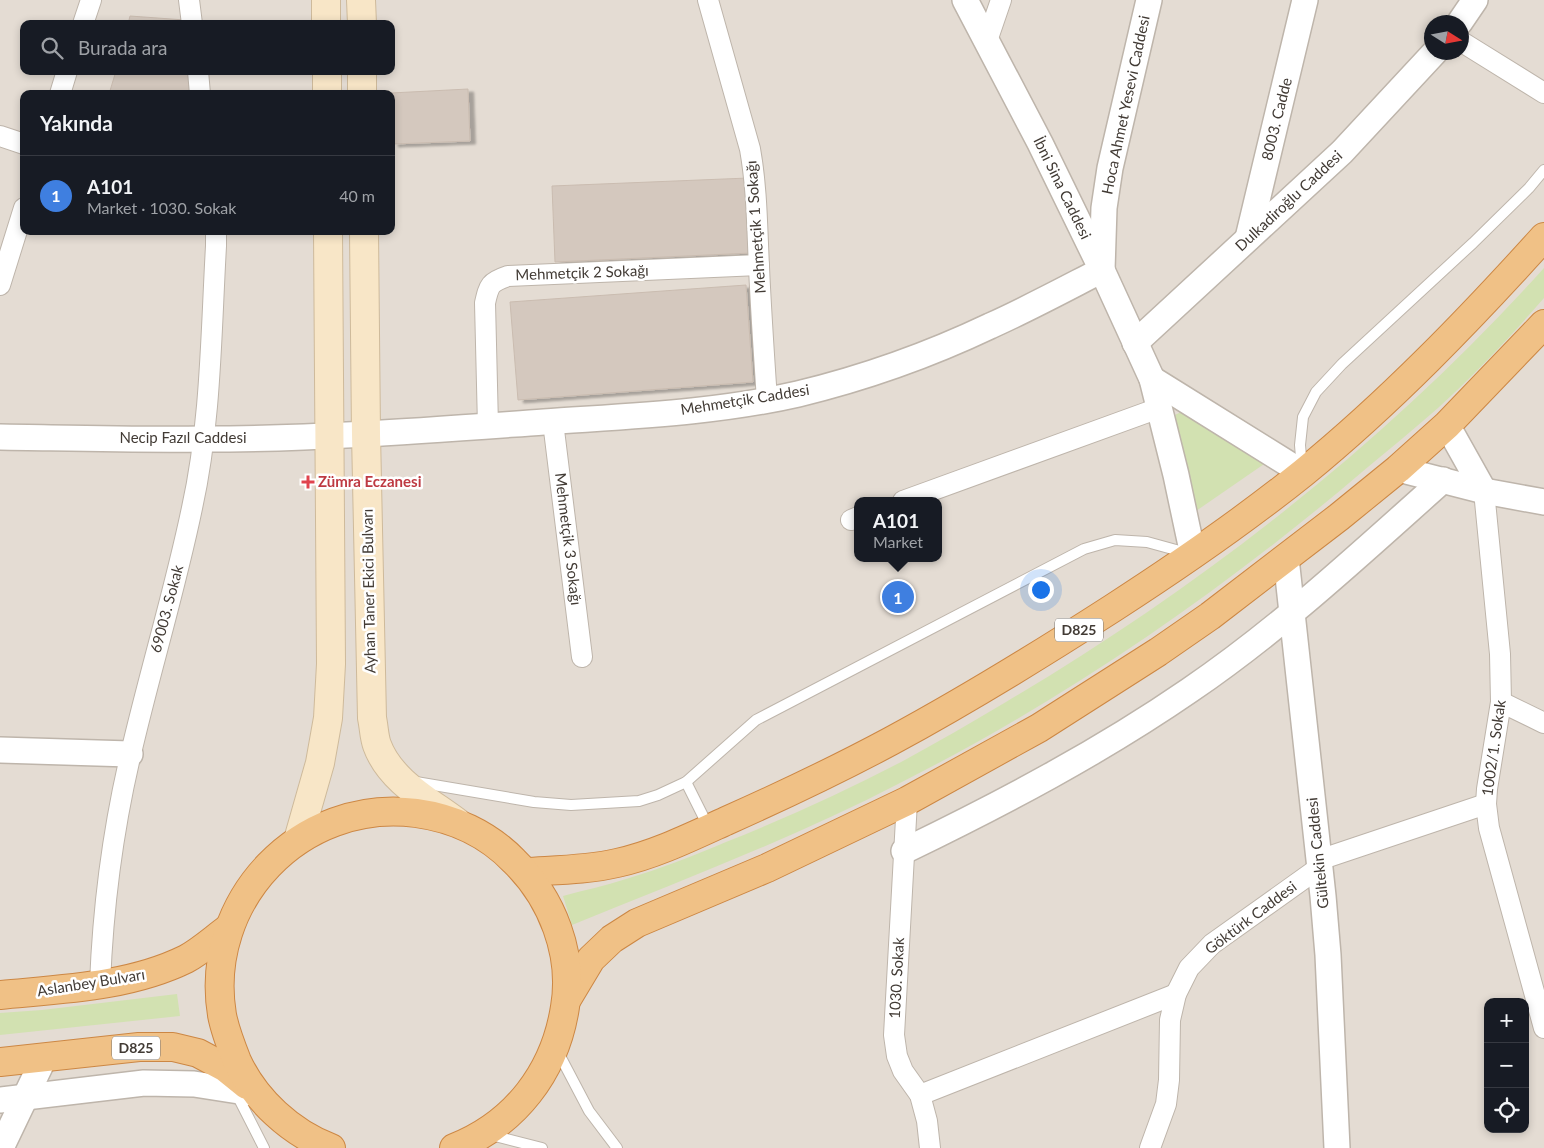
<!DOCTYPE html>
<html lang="tr">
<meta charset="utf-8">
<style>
:root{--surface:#171b24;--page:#20242c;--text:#f1f3f6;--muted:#9ea1a6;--line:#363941;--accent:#e22c2a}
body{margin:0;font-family:Lato,sans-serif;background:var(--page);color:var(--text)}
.controls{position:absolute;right:15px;bottom:15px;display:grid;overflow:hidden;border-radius:10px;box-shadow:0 2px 8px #0003}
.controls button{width:45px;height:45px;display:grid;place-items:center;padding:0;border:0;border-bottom:1px solid var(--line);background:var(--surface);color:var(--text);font:25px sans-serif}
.compass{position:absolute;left:1424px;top:15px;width:45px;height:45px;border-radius:50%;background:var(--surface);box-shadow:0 2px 8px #0003;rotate:101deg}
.you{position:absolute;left:1040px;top:589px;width:18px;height:18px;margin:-12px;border:4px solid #fff;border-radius:50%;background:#1a73e8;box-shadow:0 0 0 8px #1a73e833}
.badge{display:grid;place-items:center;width:32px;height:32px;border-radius:50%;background:var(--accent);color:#fff;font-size:16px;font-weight:700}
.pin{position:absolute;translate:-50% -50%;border:2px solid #fff;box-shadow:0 1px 5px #0006}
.popup{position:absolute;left:854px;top:497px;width:88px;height:65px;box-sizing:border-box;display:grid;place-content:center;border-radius:10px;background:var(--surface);filter:drop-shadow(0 1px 4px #0005);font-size:16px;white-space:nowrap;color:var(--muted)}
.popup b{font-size:19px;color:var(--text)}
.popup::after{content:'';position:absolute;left:50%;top:100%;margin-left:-10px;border:10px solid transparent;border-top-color:var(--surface)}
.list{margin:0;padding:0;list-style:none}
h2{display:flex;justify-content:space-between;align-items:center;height:65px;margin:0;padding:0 20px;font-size:21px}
h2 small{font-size:16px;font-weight:400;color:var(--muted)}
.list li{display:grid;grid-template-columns:32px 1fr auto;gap:15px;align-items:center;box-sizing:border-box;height:80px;padding:0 20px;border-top:1px solid var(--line)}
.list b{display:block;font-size:19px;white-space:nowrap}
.list p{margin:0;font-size:16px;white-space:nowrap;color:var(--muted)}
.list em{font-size:16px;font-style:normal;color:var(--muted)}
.icon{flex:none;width:28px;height:28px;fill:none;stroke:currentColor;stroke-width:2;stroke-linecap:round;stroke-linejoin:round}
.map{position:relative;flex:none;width:1544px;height:1148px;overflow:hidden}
.search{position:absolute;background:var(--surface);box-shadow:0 2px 8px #0003;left:20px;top:20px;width:375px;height:55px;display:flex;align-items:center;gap:12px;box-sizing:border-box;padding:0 18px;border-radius:10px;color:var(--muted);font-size:19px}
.panel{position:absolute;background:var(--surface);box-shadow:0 2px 8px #0003;left:20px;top:90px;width:375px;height:145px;border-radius:10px}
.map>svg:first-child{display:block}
.residential{fill:#e4dcd3;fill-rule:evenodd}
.green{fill:#d2e1b1}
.building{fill:#d4c8be;stroke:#cabcb0;filter:url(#shadow)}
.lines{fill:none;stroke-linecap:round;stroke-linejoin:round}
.service-casing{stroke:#beb5ab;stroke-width:12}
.minor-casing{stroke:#beb5ab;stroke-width:22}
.tertiary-casing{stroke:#beb5ab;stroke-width:28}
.secondary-casing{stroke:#ceba9b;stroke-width:30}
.trunk-casing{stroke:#cc8744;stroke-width:30}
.service{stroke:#fff;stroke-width:10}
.minor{stroke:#fff;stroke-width:20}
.tertiary{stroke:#fff;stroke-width:25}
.secondary{stroke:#f8e6c7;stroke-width:28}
.trunk{stroke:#f0c186;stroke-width:28}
.health-dot{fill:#e0444e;stroke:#fff;stroke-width:2}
.labels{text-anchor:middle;stroke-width:5;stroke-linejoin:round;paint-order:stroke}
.shield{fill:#fff;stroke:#7b7672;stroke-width:1}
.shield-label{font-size:14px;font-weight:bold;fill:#423b35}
.street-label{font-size:15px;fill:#423b35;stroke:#fff}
.health-label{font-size:15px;font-weight:bold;fill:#be3a42;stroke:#fff;text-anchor:start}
</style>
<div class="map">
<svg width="1544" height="1148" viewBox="0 0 1544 1148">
<defs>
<filter id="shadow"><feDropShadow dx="5.5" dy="3" stdDeviation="1" flood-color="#0004"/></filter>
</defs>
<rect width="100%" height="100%" fill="#f0ebe5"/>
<!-- residential -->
<path class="residential" d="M 0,0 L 1544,0 L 1544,1148 L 0,1148 ZM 1432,22 L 1462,22 L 1462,52 L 1432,52 ZM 24,24 L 391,24 L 391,71 L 24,71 ZM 24,94 L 391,94 L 391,231 L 24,231 ZM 858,501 L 938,501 L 938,558 L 858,558 ZM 1488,1002 L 1525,1002 L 1525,1129 L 1488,1129 Z"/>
<!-- green -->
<g class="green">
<path d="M 1544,268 L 1544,298 C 1511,336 1475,374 1438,408 C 1413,430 1387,451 1362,472 C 1220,593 1066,699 900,783 C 794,838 682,880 572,925 L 563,896 C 584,890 605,886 626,879 C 660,869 693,856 726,842 C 786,818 846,791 903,761 C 938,742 972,722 1006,702 C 1205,584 1389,440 1544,268 Z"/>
<path d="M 1181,412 L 1267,462 L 1196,511 L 1175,415 Z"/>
<path d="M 177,994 L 180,1016 L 0,1035 L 0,1013 L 42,1010 Z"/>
</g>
<!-- building -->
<g class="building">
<path d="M 130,16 L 185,20 L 186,24 L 128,24 Z"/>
<path d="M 116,71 L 191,71 L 193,94 L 109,94 Z"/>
<path d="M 468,89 L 470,141 L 393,144 L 391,93 Z"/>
<path d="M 748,178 L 751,253 L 555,262 L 552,186 Z"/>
<path d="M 746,285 L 753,382 L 518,400 L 510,302 Z"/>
</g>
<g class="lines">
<!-- service casing -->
<g class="service-casing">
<g id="service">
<path d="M 1302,469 L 1300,445 L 1303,417 L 1316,392 L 1342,364 L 1473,243 L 1529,188 L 1544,170"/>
<path d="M 416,782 L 534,802 L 571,805 L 639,801 L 658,795 L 686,782 L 756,720 L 1084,549 L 1115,540 L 1147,542 L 1187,553"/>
<path d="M 686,782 L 709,828"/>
<path d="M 558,1052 L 589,1111 L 617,1148"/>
<path d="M 236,1093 L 264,1148"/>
<path d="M 491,1135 L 542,1148"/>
</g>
</g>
<!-- minor casing -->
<g class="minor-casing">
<g id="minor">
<path d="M 189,0 L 192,24"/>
<path d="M 708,0 L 750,149 C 757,188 757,227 759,267 C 761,311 764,356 767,400"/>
<path d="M 83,24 L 91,0"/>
<path d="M 987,41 L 1001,0"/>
<path d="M 1462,42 L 1544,93"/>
<path d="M 198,71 L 200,94"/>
<path d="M 60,94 L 67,71"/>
<path d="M 0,136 L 24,144"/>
<path d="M 0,285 L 24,208"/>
<path d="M 553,422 L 582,657"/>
<path d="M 488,426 L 485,303 C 489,285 490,282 508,276 L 759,265"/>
<path d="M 1484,491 L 1500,654 L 1501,702 L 1487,789 L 1486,804 L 1489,828 L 1544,1028"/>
<path d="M 903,501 L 1159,408"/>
<path d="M 851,520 L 858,517"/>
<path d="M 1501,702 L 1544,723"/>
<path d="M 907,801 L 894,1035 L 897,1056 L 903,1071 L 920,1095 L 927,1121 L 930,1148"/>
<path d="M 1319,860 L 1486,804"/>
<path d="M 100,984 C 103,906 113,829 131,753 C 150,671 175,590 192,508 C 211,422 211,333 216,246 L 216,231"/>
<path d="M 920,1095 L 1176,994"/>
<path d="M 1150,1148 L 1166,1104 L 1169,1080 L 1170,1020 L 1176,994 L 1189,968 L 1212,944 L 1320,867"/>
</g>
</g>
<!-- tertiary casing -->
<g class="tertiary-casing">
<g id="tertiary">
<path d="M 965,0 L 1040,143 L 1102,270 L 1152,379 L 1176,475 L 1193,555"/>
<path d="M 1460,22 L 1475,0"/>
<path d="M 1248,238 L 1305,0"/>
<path d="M 1135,343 L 1342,152 L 1435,52"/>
<path d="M 1152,379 L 1303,473"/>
<path d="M 1447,425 L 1484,491"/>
<path d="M 0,437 C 68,438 136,440 204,439 C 318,439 431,430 544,422 C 628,416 715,413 798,394 C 864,378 929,355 990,326 C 1028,309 1065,289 1102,270 L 1104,208 L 1110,168 L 1149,0"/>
<path d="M 1398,469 L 1484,491 L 1544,502"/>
<path d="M 1286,558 L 1323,896 L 1328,955 L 1337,1148"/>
<path d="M 0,750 L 130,754"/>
<path d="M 904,851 C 1003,803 1100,752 1190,690 C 1281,628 1361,553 1443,480"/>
<path d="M 0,1100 L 144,1083 L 194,1084 L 258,1094"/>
<path d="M 1,1148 L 44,1058"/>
</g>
</g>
<!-- secondary casing -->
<g class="secondary-casing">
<g id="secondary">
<path d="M 326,0 L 326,24"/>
<path d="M 361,0 L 362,24"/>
<path d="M 327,71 L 327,94"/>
<path d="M 362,71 L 362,94"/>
<path d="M 364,231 L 366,434 L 372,718 C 374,727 374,737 377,745 C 390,781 429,801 458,823"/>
<path d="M 298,840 L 320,763 L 328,718 L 331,664 L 328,231"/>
</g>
</g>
<!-- trunk casing -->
<g class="trunk-casing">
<g id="trunk">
<path d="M 525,872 C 556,870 587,870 617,863 C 654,855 691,837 726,821 C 782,796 837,770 891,741 C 967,700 1040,655 1113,608 C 1178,566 1242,522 1303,473 C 1390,402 1469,320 1544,237"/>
<path d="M 0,995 C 62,989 129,987 186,959 C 201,951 215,938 229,928"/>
<path d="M 567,999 L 591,959 L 612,939 L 637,923 L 767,868 L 907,801 L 1039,728 L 1158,652 L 1210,616 L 1339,517 L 1398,469 L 1447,425 L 1544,324"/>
<path d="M 0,1062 L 139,1047 L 173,1047 L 198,1053 L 226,1068 L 247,1085"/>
<path d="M 331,1148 C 291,1133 255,1100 237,1061 C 231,1046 225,1031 222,1015 C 203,900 301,798 416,813 C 453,818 488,834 514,861 C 552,898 574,954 565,1007 C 555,1072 515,1124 454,1148"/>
</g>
</g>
<!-- service -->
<use href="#service" class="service"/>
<!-- minor -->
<use href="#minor" class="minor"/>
<!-- tertiary -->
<use href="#tertiary" class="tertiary"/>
<!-- secondary -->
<use href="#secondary" class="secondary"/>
<!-- trunk -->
<use href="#trunk" class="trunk"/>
</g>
<!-- markers -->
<path class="health-dot" d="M305.5 474.5h5v5h5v5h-5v5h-5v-5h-5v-5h5z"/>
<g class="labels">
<!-- shield labels -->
<g class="shield">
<rect x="1055" y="618.5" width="48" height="23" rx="4"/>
<rect x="112" y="1036.5" width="48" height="23" rx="4"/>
</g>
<g class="shield-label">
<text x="1079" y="635">D825</text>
<text x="136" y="1053">D825</text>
</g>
<!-- street labels -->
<g class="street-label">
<text transform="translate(1126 105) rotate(-78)" y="5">Hoca Ahmet Yesevi Caddesi</text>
<text transform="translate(1277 119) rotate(-76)" y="5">8003. Cadde</text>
<text transform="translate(1062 188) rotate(64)" y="5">İbni Sina Caddesi</text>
<text transform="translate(1289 201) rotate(-43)" y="5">Dulkadiroğlu Caddesi</text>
<text transform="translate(756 227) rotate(-94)" y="5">Mehmetçik 1 Sokağı</text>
<text transform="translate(582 273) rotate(-2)" y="5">Mehmetçik 2 Sokağı</text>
<text transform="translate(745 400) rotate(-9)" y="5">Mehmetçik Caddesi</text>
<text x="183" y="443">Necip Fazıl Caddesi</text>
<text transform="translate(568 539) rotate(83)" y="5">Mehmetçik 3 Sokağı</text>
<text transform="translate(369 591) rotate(-91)" y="5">Ayhan Taner Ekici Bulvarı</text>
<text transform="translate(167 609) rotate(-75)" y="5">69003. Sokak</text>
<text transform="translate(1494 748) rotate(-82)" y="5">1002/1. Sokak</text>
<text transform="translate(1318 853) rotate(-96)" y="5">Gültekin Caddesi</text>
<text transform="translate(1251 918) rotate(-37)" y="5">Göktürk Caddesi</text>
<text transform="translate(897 978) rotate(-87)" y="5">1030. Sokak</text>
<text transform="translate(91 983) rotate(-9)" y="5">Aslanbey Bulvarı</text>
</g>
<!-- health labels -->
<g class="health-label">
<text x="318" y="487">Zümra Eczanesi</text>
</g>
</g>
</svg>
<div class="controls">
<button>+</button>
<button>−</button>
<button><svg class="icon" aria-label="locate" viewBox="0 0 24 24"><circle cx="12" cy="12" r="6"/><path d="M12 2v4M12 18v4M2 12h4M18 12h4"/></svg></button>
</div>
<svg class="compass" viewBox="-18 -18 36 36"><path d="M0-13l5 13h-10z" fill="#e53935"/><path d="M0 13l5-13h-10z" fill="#9ea1a6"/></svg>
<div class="you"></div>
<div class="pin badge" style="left:898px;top:597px;background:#3f7fe0">1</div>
<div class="popup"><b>A101</b>Market</div>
<div class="search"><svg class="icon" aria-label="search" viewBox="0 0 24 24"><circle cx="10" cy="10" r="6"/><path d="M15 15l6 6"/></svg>Burada ara</div>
<section class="panel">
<h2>Yakında<small></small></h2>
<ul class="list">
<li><span class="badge" style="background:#3f7fe0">1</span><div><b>A101</b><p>Market · 1030. Sokak</p></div><em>40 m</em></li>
</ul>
</section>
</div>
